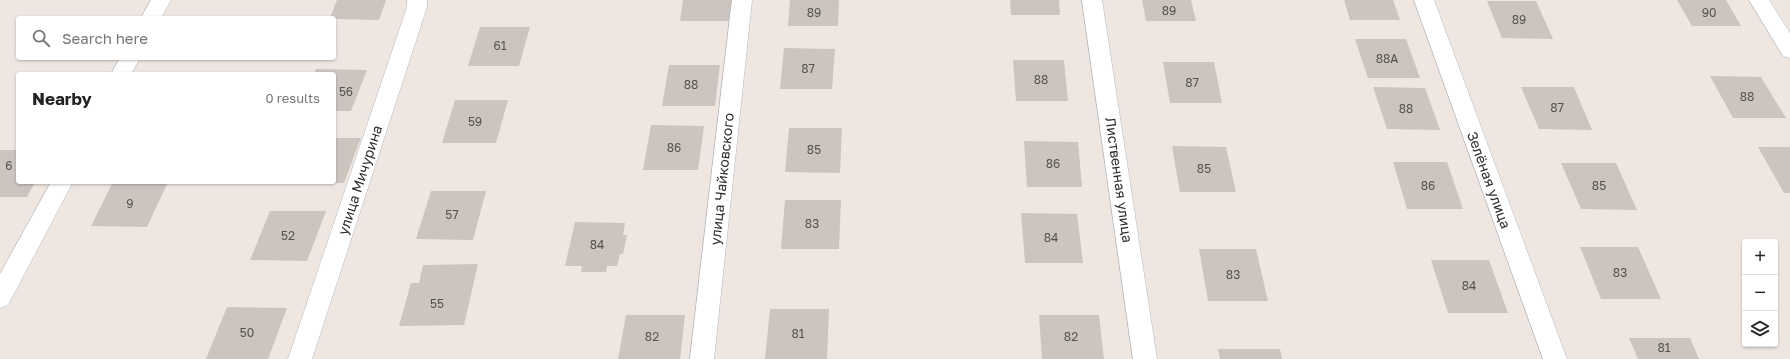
<!DOCTYPE html>
<meta charset="utf-8">
<style>
:root{--surface:#fff;--page:#f2f2f2;--text:#222;--muted:#767676;--line:#e0e0e0}
body{margin:0;font-family:"Golos Text",sans-serif;background:var(--page);color:var(--text)}
.controls{position:absolute;right:12px;bottom:12px;display:grid;overflow:hidden;border-radius:4px;box-shadow:0 1px 3px #0004}
.controls button{width:36px;height:36px;display:grid;place-items:center;padding:0;border:0;border-bottom:1px solid var(--line);background:var(--surface);color:var(--text);font:20px sans-serif}
.list{margin:0;padding:0;list-style:none}
h2{display:flex;justify-content:space-between;align-items:center;height:52px;margin:0;padding:0 16px;font-size:17px}
h2 small{font-size:13px;font-weight:400;color:var(--muted)}
.icon{flex:none;width:22px;height:22px;fill:none;stroke:currentColor;stroke-width:2;stroke-linecap:round;stroke-linejoin:round}
.map{position:relative;flex:none;width:1790px;height:359px;overflow:hidden}
.search{position:absolute;background:var(--surface);box-shadow:0 1px 3px #0004;left:16px;top:16px;width:320px;height:44px;display:flex;align-items:center;gap:10px;box-sizing:border-box;padding:0 14px;border-radius:4px;color:var(--muted);font-size:15px}
.panel{position:absolute;background:var(--surface);box-shadow:0 1px 3px #0004;left:16px;top:72px;width:320px;height:112px;border-radius:4px}
.map>svg:first-child{display:block}
.building{fill:#cbc5bd}
.lines{fill:none;stroke-linecap:round;stroke-linejoin:round}
.minor-casing{stroke:#b3b7c1;stroke-width:1}
.minor{fill:#fff;fill-rule:evenodd}
.labels{text-anchor:middle;stroke-width:3;stroke-linejoin:round;paint-order:stroke}
.number-label{font-size:12px;fill:#545351}
.street-label{font-size:14px;fill:#2d2d2d;stroke:#fff}
</style>
<div class="map">
<svg width="1790" height="359" viewBox="0 0 1790 359">
<rect width="100%" height="100%" fill="#efe7df"/>
<!-- building -->
<g class="building">
<path d="M 337,0 L 386,0 L 379,20 L 334,19 L 334,18 L 330,18 Z"/>
<path d="M 683,0 L 732,0 L 729,21 L 680,21 Z"/>
<path d="M 790,0 L 839,0 L 838,26 L 788,26 Z"/>
<path d="M 1010,0 L 1059,0 L 1060,15 L 1011,15 Z"/>
<path d="M 1142,0 L 1191,0 L 1196,21 L 1146,21 Z"/>
<path d="M 1344,0 L 1393,0 L 1400,20 L 1350,20 Z"/>
<path d="M 1677,0 L 1726,0 L 1741,26 L 1692,26 Z"/>
<path d="M 1487,1 L 1536,1 L 1553,39 L 1502,38 Z"/>
<path d="M 480,27 L 530,27 L 519,66 L 468,66 Z"/>
<path d="M 1355,39 L 1406,39 L 1420,78 L 1368,78 Z"/>
<path d="M 784,48 L 835,49 L 832,89 L 780,89 Z"/>
<path d="M 1013,60 L 1064,60 L 1068,101 L 1016,101 Z"/>
<path d="M 1163,62 L 1214,62 L 1222,103 L 1170,103 Z"/>
<path d="M 669,65 L 720,65 L 715,106 L 662,106 Z"/>
<path d="M 316,69 L 367,70 L 351,111 L 334,111 L 334,74 L 314,74 Z"/>
<path d="M 1710,76 L 1761,77 L 1786,118 L 1733,118 Z"/>
<path d="M 1373,87 L 1425,88 L 1440,130 L 1387,129 Z"/>
<path d="M 1521,87 L 1574,87 L 1592,130 L 1539,129 Z"/>
<path d="M 455,100 L 508,100 L 496,143 L 442,143 Z"/>
<path d="M 651,125 L 704,126 L 698,170 L 643,170 Z"/>
<path d="M 789,128 L 842,128 L 840,173 L 785,172 Z"/>
<path d="M 334,138 L 361,138 L 344,183 L 334,183 Z"/>
<path d="M 1024,141 L 1078,142 L 1082,187 L 1027,187 Z"/>
<path d="M 1172,146 L 1226,147 L 1236,192 L 1180,192 Z"/>
<path d="M 1758,147 L 1790,147 L 1790,193 L 1784,193 Z"/>
<path d="M 0,150 L 18,150 L 18,182 L 35,182 L 27,197 L 0,197 Z"/>
<path d="M 1393,162 L 1447,162 L 1463,209 L 1407,209 Z"/>
<path d="M 1561,163 L 1616,163 L 1637,210 L 1581,209 Z"/>
<path d="M 113,182 L 168,182 L 147,227 L 91,226 Z"/>
<path d="M 431,191 L 486,191 L 473,240 L 416,239 Z"/>
<path d="M 785,200 L 841,200 L 839,249 L 781,249 Z"/>
<path d="M 270,211 L 326,211 L 307,261 L 250,260 Z"/>
<path d="M 1021,213 L 1077,214 L 1083,263 L 1025,263 Z"/>
<path d="M 575,222 L 625,223 L 623,235 L 627,235 L 623,254 L 620,254 L 617,266 L 607,266 L 606,272 L 581,272 L 582,266 L 565,266 Z"/>
<path d="M 1580,247 L 1638,247 L 1661,299 L 1601,299 Z"/>
<path d="M 1199,249 L 1256,249 L 1268,301 L 1208,301 Z"/>
<path d="M 1431,260 L 1489,260 L 1508,313 L 1448,313 Z"/>
<path d="M 478,264 L 464,325 L 399,326 L 411,283 L 419,283 L 423,265 Z"/>
<path d="M 227,307 L 287,308 L 268,359 L 206,359 Z"/>
<path d="M 770,309 L 829,309 L 827,359 L 765,359 Z"/>
<path d="M 626,315 L 685,315 L 680,359 L 618,359 Z"/>
<path d="M 1039,315 L 1099,315 L 1104,359 L 1042,359 Z"/>
<path d="M 1629,338 L 1690,338 L 1699,359 L 1638,359 Z"/>
<path d="M 1218,349 L 1280,349 L 1282,359 L 1220,359 Z"/>
</g>
<g class="lines">
<!-- minor casing -->
<g class="minor-casing">
<g id="minor">
<path d="M 151,0 L 171,0 L 161,18 L 141,18 Z"/>
<path d="M 407,0 L 427,0 L 427,7 L 312,359 L 288,359 L 407,7 Z"/>
<path d="M 732,0 L 752,0 L 714,359 L 690,359 Z"/>
<path d="M 1082,0 L 1102,0 L 1157,359 L 1133,359 Z"/>
<path d="M 1414,0 L 1434,0 L 1567,359 L 1543,359 Z"/>
<path d="M 1749,0 L 1769,0 L 1790,33 L 1790,58 L 1783,56 Z"/>
<path d="M 120,58 L 140,58 L 131,74 L 111,74 Z"/>
<path d="M 51,182 L 73,182 L 8,305 L 0,308 L 0,274 Z"/>
</g>
</g>
<!-- minor -->
<use href="#minor" class="minor"/>
</g>
<g class="labels">
<!-- number labels -->
<g class="number-label">
<text x="1169" y="15">89</text>
<text x="814" y="17">89</text>
<text x="1709" y="17">90</text>
<text x="1519" y="24">89</text>
<text x="500" y="50">61</text>
<text x="1387" y="63">88А</text>
<text x="808" y="73">87</text>
<text x="1041" y="84">88</text>
<text x="1192" y="87">87</text>
<text x="691" y="89">88</text>
<text x="346" y="96">56</text>
<text x="1747" y="101">88</text>
<text x="1557" y="112">87</text>
<text x="1406" y="113">88</text>
<text x="475" y="126">59</text>
<text x="674" y="152">86</text>
<text x="814" y="154">85</text>
<text x="1053" y="168">86</text>
<text x="9" y="170">6</text>
<text x="1204" y="173">85</text>
<text x="1428" y="190">86</text>
<text x="1599" y="190">85</text>
<text x="130" y="208">9</text>
<text x="452" y="219">57</text>
<text x="812" y="228">83</text>
<text x="288" y="240">52</text>
<text x="1051" y="242">84</text>
<text x="597" y="249">84</text>
<text x="1620" y="277">83</text>
<text x="1233" y="279">83</text>
<text x="1469" y="290">84</text>
<text x="437" y="308">55</text>
<text x="247" y="337">50</text>
<text x="798" y="338">81</text>
<text x="652" y="341">82</text>
<text x="1071" y="341">82</text>
<text x="1664" y="352">81</text>
</g>
<!-- street labels -->
<g class="street-label">
<text transform="translate(722 179) rotate(-84)" y="5">улица Чайковского</text>
<text transform="translate(360 180) rotate(-72)" y="5">улица Мичурина</text>
<text transform="translate(1119 180) rotate(82)" y="5">Лиственная улица</text>
<text transform="translate(1489 180) rotate(70)" y="5">Зелёная улица</text>
</g>
</g>
</svg>
<div class="controls">
<button>+</button>
<button>−</button>
<button><svg class="icon" aria-label="layers" viewBox="0 0 24 24"><path d="M12 4l9 5-9 5-9-5zM3 14l9 5 9-5"/></svg></button>
</div>
<div class="search"><svg class="icon" aria-label="search" viewBox="0 0 24 24"><circle cx="10" cy="10" r="6"/><path d="M15 15l6 6"/></svg>Search here</div>
<section class="panel">
<h2>Nearby<small>0 results</small></h2>
<ul class="list">
</ul>
</section>
</div>
